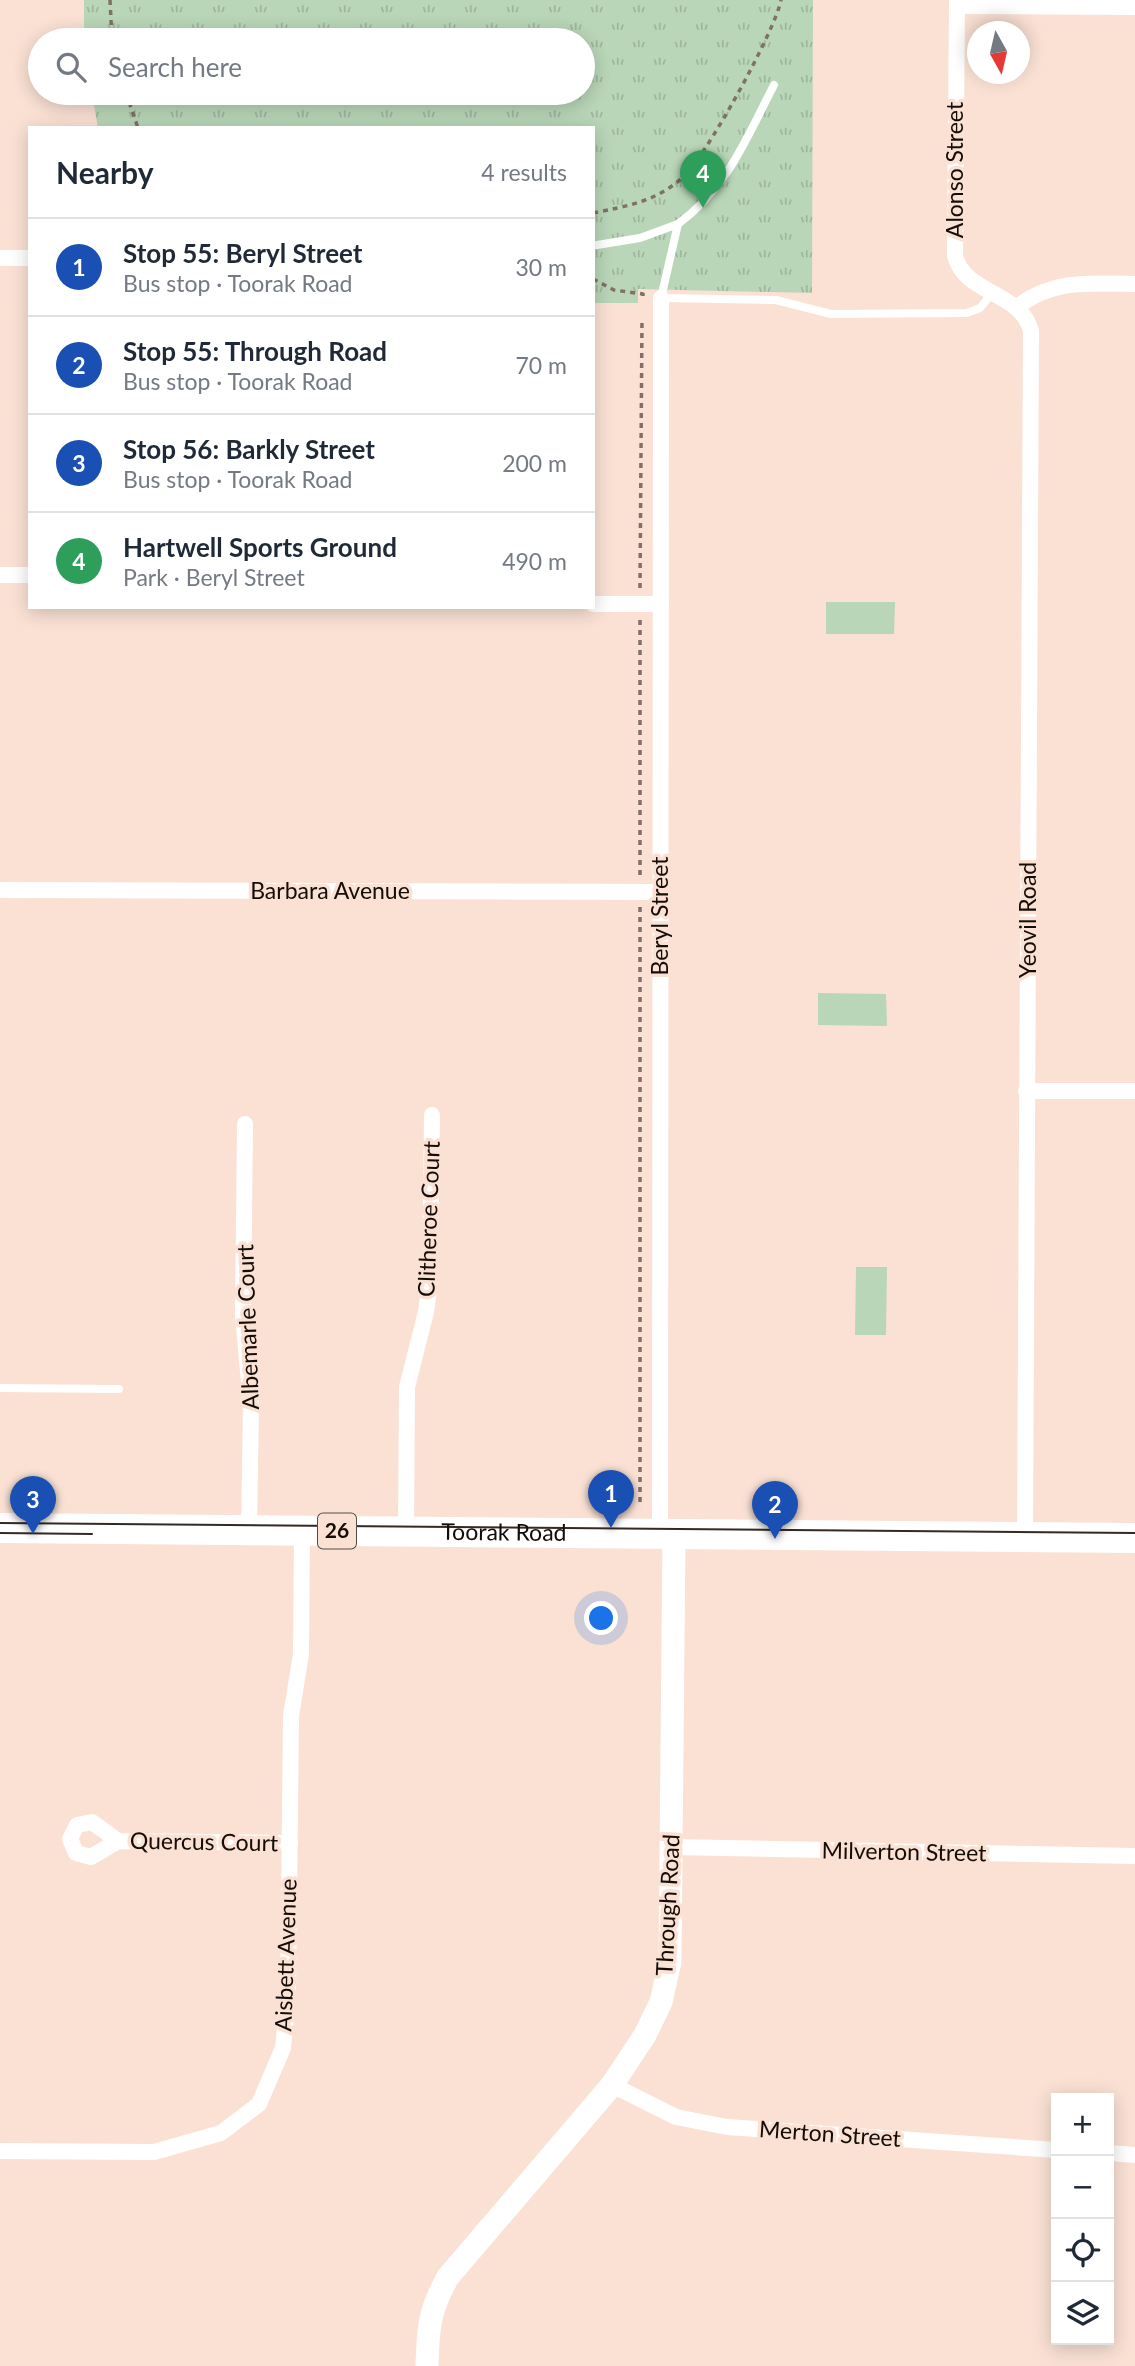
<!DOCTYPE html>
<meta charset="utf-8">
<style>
:root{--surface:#fff;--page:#f2f2f3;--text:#1f2937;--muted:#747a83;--line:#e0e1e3;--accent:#b45309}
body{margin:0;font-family:Lato,sans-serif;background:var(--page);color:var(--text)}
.controls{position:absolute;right:21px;bottom:21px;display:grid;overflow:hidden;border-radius:0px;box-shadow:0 4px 18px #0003}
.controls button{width:63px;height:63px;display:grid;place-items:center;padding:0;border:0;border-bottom:2px solid var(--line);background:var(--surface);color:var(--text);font:35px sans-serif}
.compass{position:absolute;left:967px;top:21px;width:63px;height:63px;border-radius:50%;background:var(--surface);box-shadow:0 4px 18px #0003;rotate:172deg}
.you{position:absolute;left:602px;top:1619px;width:24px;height:24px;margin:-18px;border:5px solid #fff;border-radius:50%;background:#1a73e8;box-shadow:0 0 0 10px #1a73e833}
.badge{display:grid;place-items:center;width:46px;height:46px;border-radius:50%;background:var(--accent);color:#fff;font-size:23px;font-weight:700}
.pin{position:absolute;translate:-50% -58px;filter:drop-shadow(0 2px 4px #0008)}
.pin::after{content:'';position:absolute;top:37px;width:24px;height:21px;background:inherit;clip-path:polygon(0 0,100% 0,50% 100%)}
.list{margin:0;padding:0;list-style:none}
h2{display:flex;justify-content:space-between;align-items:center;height:91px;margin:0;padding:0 28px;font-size:30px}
h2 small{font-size:23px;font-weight:400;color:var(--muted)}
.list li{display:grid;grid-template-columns:46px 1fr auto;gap:21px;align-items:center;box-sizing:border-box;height:98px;padding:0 28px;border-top:2px solid var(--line)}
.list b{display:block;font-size:26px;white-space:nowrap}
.list p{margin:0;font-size:23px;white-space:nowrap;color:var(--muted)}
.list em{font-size:23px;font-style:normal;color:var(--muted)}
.icon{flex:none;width:38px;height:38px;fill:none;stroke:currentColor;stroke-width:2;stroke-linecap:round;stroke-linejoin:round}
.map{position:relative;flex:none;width:1135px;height:2366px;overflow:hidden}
.search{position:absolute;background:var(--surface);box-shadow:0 4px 18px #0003;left:28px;top:28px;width:567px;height:77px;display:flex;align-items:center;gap:18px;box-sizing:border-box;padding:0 24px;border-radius:38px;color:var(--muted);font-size:26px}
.panel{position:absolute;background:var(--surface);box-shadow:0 4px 18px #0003;left:28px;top:126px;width:567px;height:483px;border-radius:0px}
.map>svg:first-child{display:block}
.green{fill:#b9d6b8}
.park{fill:url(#park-tufts)}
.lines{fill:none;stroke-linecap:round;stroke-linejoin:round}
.path{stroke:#807067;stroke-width:3.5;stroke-dasharray:5 5;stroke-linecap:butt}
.lane{stroke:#fff;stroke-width:8}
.street{stroke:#fff;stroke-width:16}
.secondary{stroke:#fff;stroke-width:23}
.highway{stroke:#fff;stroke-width:30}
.tram{stroke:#342a24;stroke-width:2}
.labels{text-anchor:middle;stroke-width:7;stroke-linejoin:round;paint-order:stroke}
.shield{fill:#fae1d4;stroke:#594c44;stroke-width:2}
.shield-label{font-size:21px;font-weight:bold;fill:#140c07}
.street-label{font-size:23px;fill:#140c07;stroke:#fae1d4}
</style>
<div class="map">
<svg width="1135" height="2366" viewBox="0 0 1135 2366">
<defs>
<pattern id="park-tufts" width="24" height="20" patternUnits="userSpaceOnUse" patternTransform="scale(1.75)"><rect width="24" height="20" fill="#b9d6b8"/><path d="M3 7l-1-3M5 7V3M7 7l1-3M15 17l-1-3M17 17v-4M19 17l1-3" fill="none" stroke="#9eb69d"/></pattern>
</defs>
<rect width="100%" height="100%" fill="#fae1d4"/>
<!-- green -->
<g class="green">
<path d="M 826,602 L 895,602 L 894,634 L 826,634 Z"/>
<path d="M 818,993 L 886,994 L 887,1026 L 818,1025 Z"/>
<path d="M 856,1267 L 887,1267 L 886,1335 L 855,1335 Z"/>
</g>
<!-- park -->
<path class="park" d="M 84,0 L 813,0 L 812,293 L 638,289 L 638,303 L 593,303 L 593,128 L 98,128 L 92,93 L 583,93 L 583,40 L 84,40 Z"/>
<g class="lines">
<!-- path -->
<g class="path">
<path d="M 110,0 L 112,40"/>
<path d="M 126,93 L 138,128"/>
<path d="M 593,213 C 627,206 655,202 682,178 C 705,159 776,29 781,0"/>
<path d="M 593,279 L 614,290 L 643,294 L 643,297"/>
<path d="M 640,588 L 642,319"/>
<path d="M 640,875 L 640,620"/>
<path d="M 640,907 L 640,1507"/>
</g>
<!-- lane -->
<g class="lane">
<path d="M 774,85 C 746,139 728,187 678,224 L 661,298 L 776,300 L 831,314 L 967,313 L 980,308 L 993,292"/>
<path d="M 597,245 L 640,238 L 678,224"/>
<path d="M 0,1388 L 119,1389"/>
</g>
<!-- street -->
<g class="street">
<path d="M 957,0 L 955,256 C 965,295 1021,291 1031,331 L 1025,1537"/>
<path d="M 957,6 L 1135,7"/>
<path d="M 0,258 L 30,258"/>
<path d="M 1016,308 C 1051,279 1092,283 1135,284"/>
<path d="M 0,575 L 30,575"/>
<path d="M 593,604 L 661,604"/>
<path d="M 0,890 L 660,892"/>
<path d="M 1026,1091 L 1135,1091"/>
<path d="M 245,1124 L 243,1315 L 251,1405 L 249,1530"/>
<path d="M 406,1531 L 407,1387 L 426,1312 L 430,1283 L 432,1115"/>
<path d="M 660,1533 L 661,298"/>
<path d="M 118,1841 L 92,1822 L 77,1825 L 70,1839 L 76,1853 L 91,1857 L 118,1841 L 290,1843"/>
<path d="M 673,1847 L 1135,1856"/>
<path d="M 612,2085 L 676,2117 L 727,2127 L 1056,2150"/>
<path d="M 0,2151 L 154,2152 L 221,2133 L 259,2104 L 283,2048 L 288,1995 L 291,1716 L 301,1654 L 302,1531"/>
<path d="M 1109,2153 L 1135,2155"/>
</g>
<!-- secondary -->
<path class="secondary" d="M 427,2366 C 428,2329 429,2310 448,2277 L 612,2085 L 645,2035 L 661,2002 L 670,1962 L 674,1534"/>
<!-- highway -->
<path class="highway" id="s1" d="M 0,1528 L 1135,1538"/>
<!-- tram -->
<g class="tram">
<path d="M 0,1523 L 1135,1533"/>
<path d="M 0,1533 L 92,1534"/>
</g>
</g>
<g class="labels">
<!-- shield labels -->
<rect class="shield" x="318" y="1513.5" width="38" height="35" rx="5"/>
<g class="shield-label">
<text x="337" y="1538">26</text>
</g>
<!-- street labels -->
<g class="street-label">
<text transform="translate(955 170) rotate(-90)" y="8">Alonso Street</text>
<text x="330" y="899">Barbara Avenue</text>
<text transform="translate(660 916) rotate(-90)" y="8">Beryl Street</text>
<text transform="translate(1028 920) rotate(-90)" y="8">Yeovil Road</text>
<text transform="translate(429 1219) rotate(-88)" y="8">Clitheroe Court</text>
<text transform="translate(248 1327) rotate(-92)" y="8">Albemarle Court</text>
<text dy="8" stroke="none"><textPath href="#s1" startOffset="504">Toorak Road</textPath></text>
<text transform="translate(204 1842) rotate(1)" y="8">Quercus Court</text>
<text transform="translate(904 1852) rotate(1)" y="8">Milverton Street</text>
<text transform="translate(668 1905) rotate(-87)" y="8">Through Road</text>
<text transform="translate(286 1955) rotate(-88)" y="8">Aisbett Avenue</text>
<text transform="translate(830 2134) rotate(4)" y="8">Merton Street</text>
</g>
</g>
</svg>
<div class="controls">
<button>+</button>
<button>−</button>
<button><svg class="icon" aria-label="locate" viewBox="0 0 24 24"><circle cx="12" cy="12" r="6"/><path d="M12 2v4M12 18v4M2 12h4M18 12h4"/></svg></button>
<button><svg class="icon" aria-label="layers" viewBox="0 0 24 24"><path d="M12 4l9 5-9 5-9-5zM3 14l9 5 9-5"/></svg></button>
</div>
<svg class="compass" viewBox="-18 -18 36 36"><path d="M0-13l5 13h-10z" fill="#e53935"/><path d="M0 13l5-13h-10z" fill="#747a83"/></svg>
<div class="you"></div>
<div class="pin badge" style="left:611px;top:1528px;background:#1a4fb4">1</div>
<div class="pin badge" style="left:775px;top:1539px;background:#1a4fb4">2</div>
<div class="pin badge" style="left:33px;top:1534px;background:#1a4fb4">3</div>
<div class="pin badge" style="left:703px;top:208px;background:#2e9e5b">4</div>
<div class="search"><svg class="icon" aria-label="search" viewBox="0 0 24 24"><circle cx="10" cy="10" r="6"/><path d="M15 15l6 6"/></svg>Search here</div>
<section class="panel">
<h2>Nearby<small>4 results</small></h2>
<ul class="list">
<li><span class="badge" style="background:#1a4fb4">1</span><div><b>Stop 55: Beryl Street</b><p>Bus stop · Toorak Road</p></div><em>30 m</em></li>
<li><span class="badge" style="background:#1a4fb4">2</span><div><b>Stop 55: Through Road</b><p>Bus stop · Toorak Road</p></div><em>70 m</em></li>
<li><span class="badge" style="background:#1a4fb4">3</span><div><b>Stop 56: Barkly Street</b><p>Bus stop · Toorak Road</p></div><em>200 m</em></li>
<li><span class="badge" style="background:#2e9e5b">4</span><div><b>Hartwell Sports Ground</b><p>Park · Beryl Street</p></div><em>490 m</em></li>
</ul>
</section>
</div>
